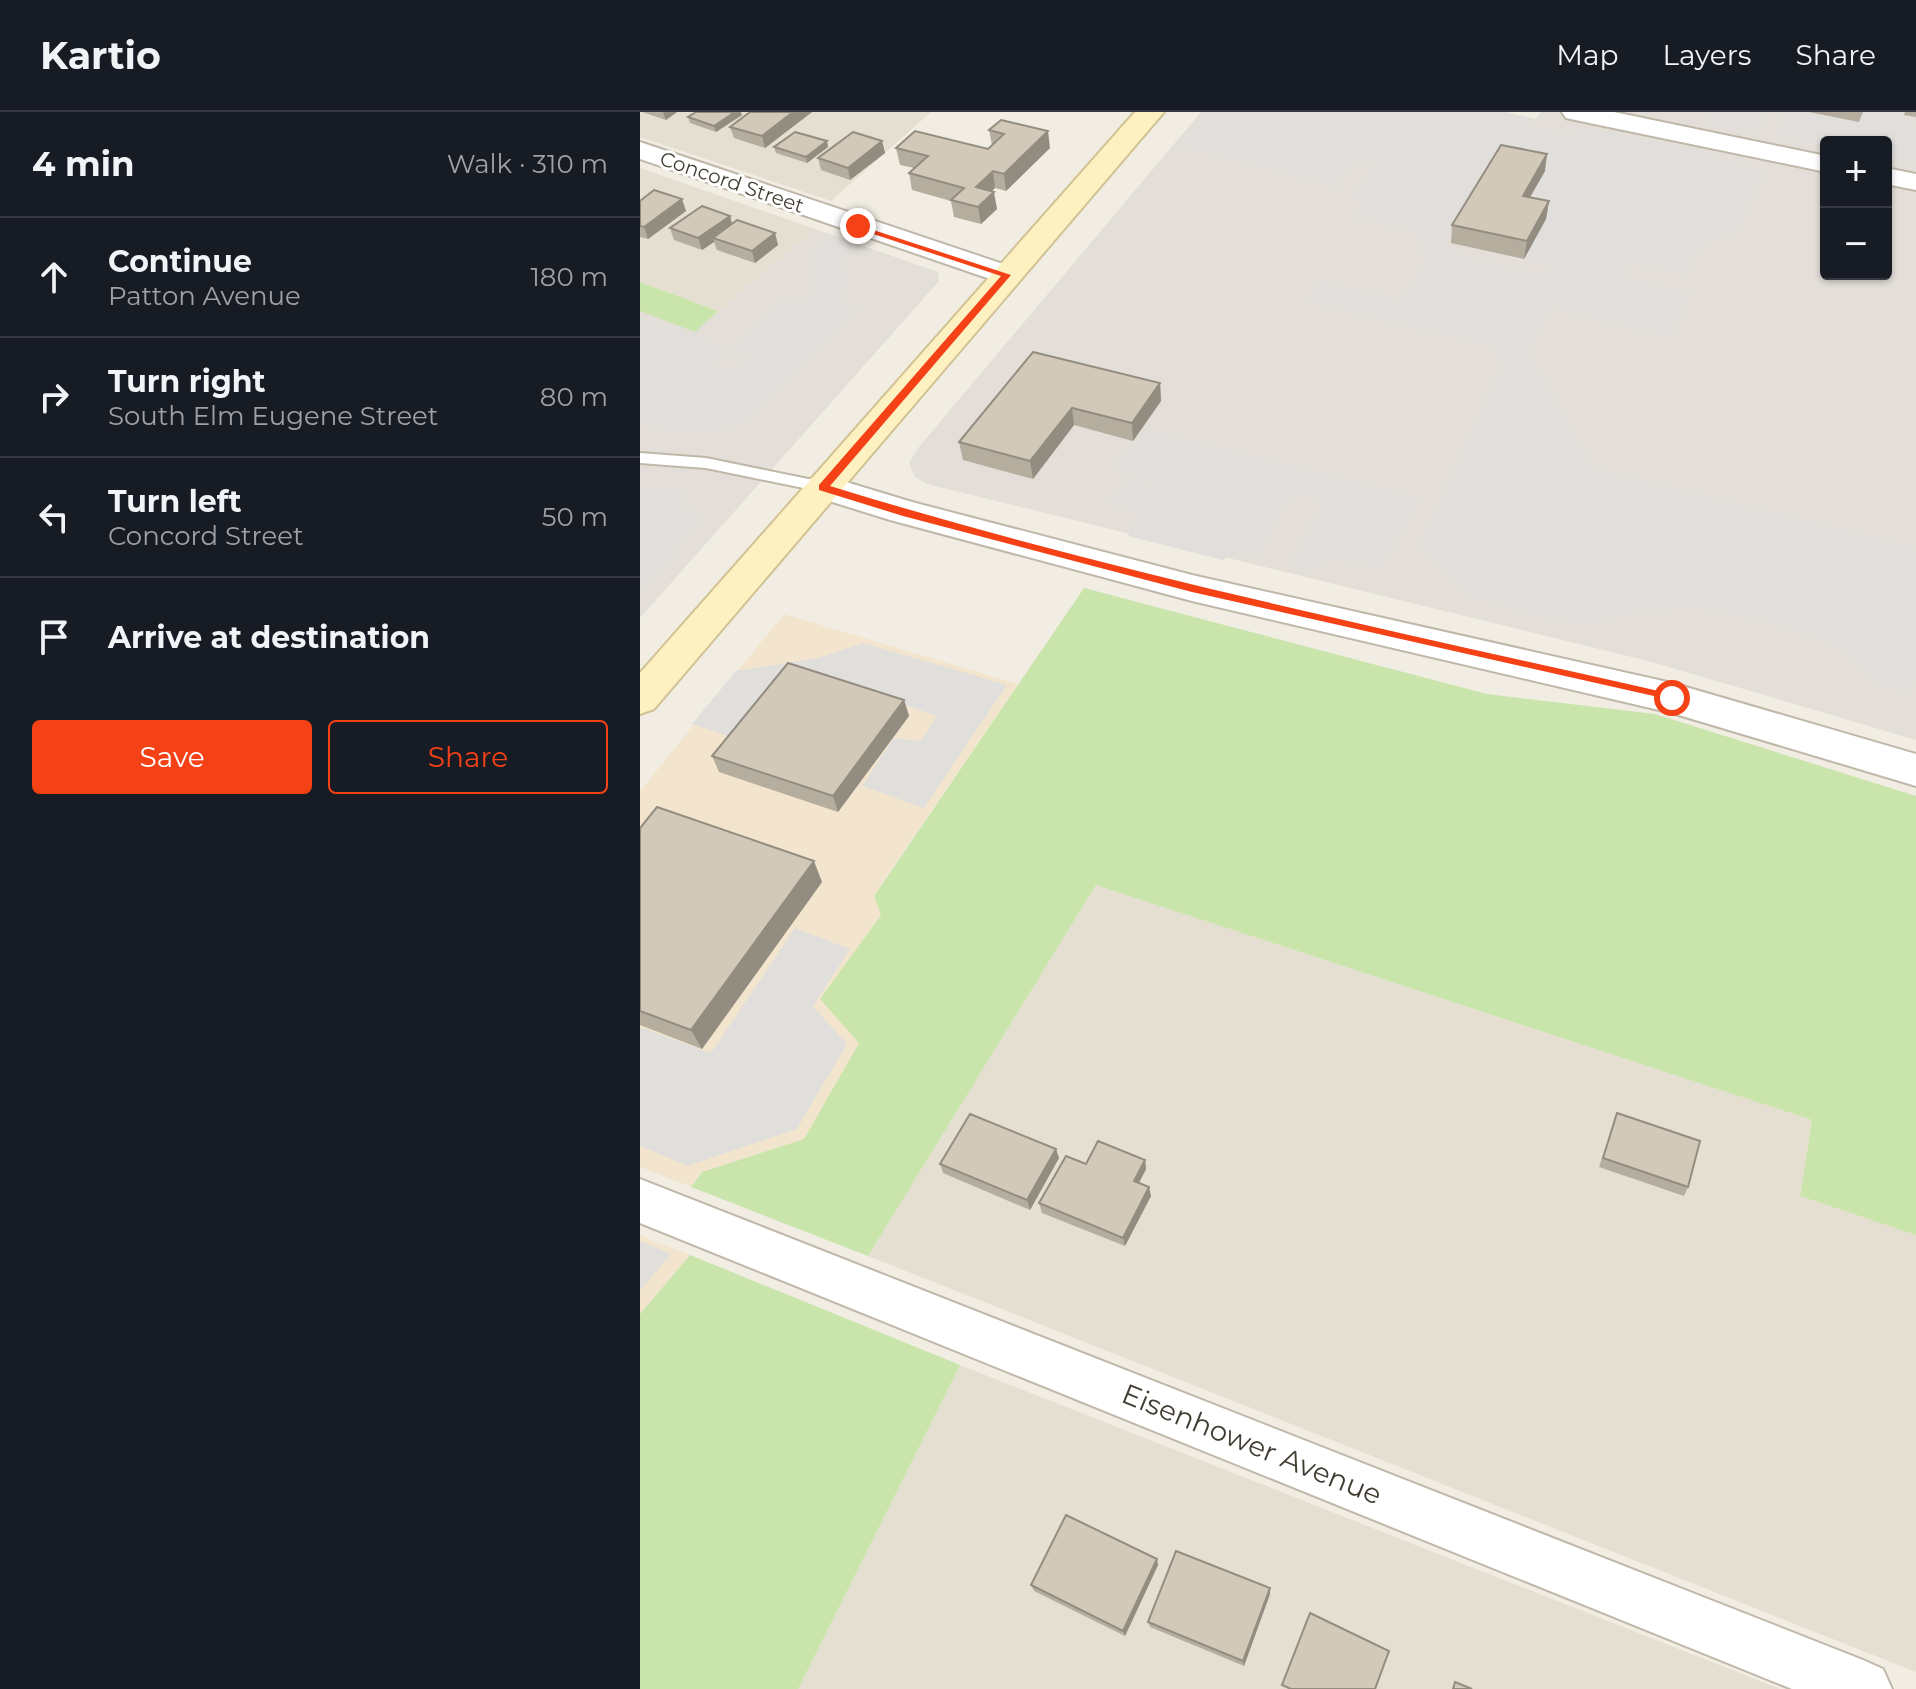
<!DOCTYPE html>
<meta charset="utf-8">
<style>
:root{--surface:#171b24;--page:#20242c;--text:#f1f3f6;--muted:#9ea1a6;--line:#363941;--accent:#f44116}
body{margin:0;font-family:Montserrat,sans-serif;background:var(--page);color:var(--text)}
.controls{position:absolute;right:24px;top:24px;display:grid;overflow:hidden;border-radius:8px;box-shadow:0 2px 6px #0004}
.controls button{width:72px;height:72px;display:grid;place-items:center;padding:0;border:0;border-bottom:2px solid var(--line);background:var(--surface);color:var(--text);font:40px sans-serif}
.stop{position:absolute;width:24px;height:24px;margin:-18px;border:6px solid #f44116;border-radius:50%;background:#fff}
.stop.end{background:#f44116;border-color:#fff;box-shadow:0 2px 8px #0008}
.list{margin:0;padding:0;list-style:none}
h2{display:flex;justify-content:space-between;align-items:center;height:104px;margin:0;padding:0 32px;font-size:34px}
h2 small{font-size:26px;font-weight:400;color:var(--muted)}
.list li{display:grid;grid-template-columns:52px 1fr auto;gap:24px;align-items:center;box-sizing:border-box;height:120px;padding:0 32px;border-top:2px solid var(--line)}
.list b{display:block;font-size:30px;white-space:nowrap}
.list p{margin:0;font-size:26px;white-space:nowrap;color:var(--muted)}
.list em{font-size:26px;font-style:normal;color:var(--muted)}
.actions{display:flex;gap:16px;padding:24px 32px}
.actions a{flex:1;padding:18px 0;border:2px solid var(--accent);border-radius:8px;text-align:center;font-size:28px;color:var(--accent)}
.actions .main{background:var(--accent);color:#fff}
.icon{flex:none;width:44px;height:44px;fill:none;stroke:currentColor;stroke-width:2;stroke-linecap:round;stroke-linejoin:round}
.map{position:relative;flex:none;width:1276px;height:1577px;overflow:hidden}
header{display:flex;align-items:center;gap:48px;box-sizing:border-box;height:112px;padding:0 40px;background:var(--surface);border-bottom:2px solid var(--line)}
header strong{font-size:38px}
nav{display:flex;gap:44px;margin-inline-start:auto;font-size:28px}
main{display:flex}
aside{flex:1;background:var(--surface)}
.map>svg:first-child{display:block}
.residential{fill:#e5dfd1}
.commercial{fill:#f3e5cd}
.industrial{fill:#e3ded8;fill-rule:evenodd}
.green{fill:#c9e5ac}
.parking{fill:#e1dfdb;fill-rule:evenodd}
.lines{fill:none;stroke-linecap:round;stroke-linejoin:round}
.service-casing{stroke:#bfb8a9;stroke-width:4}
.minor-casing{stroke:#bfb8a9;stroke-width:4}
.tertiary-casing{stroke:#bfb8a9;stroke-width:4}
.secondary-casing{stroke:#d0c293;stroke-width:4}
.service{fill:#fff;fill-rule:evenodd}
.minor{fill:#fff;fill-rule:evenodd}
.tertiary{fill:#fff;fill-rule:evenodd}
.secondary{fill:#fdf1c1;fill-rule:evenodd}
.wall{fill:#b5ad9e}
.shaded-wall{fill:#938d81}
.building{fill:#d2c9b8;stroke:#938d81;stroke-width:2}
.route{fill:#f44116}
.labels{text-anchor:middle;stroke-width:6;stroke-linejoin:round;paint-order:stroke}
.far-street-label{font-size:20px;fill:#423d33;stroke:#fff}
.near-street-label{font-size:28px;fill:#423d33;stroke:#fff}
</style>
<header>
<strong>Kartio</strong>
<nav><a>Map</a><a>Layers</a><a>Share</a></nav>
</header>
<main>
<aside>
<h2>4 min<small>Walk · 310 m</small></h2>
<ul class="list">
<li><svg class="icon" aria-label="ahead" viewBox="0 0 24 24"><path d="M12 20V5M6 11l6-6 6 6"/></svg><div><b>Continue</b><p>Patton Avenue</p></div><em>180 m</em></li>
<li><svg class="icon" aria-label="right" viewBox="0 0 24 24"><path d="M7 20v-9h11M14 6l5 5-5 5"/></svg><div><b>Turn right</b><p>South Elm Eugene Street</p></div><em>80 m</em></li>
<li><svg class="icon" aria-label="left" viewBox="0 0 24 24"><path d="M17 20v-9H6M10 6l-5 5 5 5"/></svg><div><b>Turn left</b><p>Concord Street</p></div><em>50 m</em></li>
<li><svg class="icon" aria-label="arrive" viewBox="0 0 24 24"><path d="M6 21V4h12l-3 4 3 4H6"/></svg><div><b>Arrive at destination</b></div></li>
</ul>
<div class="actions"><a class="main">Save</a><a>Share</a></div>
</aside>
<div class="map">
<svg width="1276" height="1577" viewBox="0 0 1276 1577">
<rect width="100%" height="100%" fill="#f1ede3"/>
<!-- residential -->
<g class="residential">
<path d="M 0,0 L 291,0 L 191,89 L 0,25 Z"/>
<path d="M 0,56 L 175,117 L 78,199 L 0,170 Z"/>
<path d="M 456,773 L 1172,1008 L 1160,1084 L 1276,1123 L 1276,1560 L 228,1144 Z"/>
<path d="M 320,1253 L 1140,1577 L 158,1577 Z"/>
</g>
<!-- commercial -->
<g class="commercial">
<path d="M 144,502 L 378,572 L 234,783 L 241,803 L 180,887 L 220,931 L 164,1027 L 62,1060 L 51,1075 L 0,1055 L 0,679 Z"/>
<path d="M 0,1123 L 50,1143 L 0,1202 Z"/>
</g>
<!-- industrial -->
<g class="industrial">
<path d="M 561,0 L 865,0 L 896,7 L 901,0 L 1276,0 L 1276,628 L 1012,550 L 287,372 L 275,365 L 269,351 L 278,336 ZM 1186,30 L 1246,30 L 1246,162 L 1186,162 Z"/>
<path d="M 175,117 L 298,160 L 299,169 L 0,506 L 0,199 L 55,219 Z"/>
</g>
<!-- green -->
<g class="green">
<path d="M 0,170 L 78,199 L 55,220 L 0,199 Z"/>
<path d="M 444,476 L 847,582 L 1015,602 L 1276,684 L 1276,1123 L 1160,1084 L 1172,1008 L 456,773 L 228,1144 L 51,1075 L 62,1060 L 164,1027 L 219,931 L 180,887 L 241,803 L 234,784 Z"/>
<path d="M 50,1143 L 320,1253 L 158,1577 L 0,1577 L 0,1202 Z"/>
</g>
<!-- parking -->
<g class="parking">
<path d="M 567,0 L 860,0 L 893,7 L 889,15 L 934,24 L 941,15 L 1074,43 L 1075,48 L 1123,58 L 1096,120 L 1066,128 L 1058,135 L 1045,161 L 987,148 L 978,165 L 1049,182 L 1029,224 L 909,194 L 887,241 L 953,358 L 1276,437 L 1276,570 L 1265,578 L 1240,572 L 1197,533 L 1136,510 L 1052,494 L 994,499 L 951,511 L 905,504 L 834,484 L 802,457 L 782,430 L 862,257 L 856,234 L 669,188 L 681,171 L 763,190 L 787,151 L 780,123 L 771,117 L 716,104 L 724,90 L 714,85 L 736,51 L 717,46 L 696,73 L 540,32 ZM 851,50 L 881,101 L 884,147 L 915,153 L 914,159 L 894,162 L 823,146 L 810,139 L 804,129 Z"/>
<path d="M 1075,0 L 1124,0 L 1116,20 L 1070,11 Z"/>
<path d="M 1145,0 L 1163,0 L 1215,10 L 1219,0 L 1262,0 L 1259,10 L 1276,13 L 1276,51 L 1246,46 L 1246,30 L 1186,30 L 1186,34 L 1136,24 Z"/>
<path d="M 188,125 L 211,133 L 205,141 L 202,153 L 207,167 L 198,192 L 218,198 L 114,302 L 78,318 L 30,318 L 0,308 L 0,205 L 90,239 L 74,252 L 75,255 L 87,259 L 102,256 L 112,244 L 94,239 L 146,189 L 162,193 L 173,186 L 176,173 L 172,146 Z"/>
<path d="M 504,318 L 778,387 L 740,455 L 692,446 L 668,457 L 651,454 L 684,392 L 678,386 L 658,380 L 650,383 L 616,444 L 592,442 L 583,448 L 488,424 L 500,407 L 499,401 L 471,391 L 487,368 L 512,375 L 518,371 L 476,356 Z"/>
<path d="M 0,378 L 47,380 L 38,397 L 64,404 L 0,477 Z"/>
<path d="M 223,531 L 367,573 L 284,696 L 222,674 L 254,626 L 280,629 L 297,604 L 177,563 L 100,628 L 52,612 L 96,559 L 178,546 Z"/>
<path d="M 155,816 L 210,837 L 173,894 L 207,932 L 157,1017 L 48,1054 L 0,1034 L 0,915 L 71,941 Z"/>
<path d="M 0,1129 L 31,1142 L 0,1179 Z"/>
</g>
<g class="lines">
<!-- service casing -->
<g class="service-casing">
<path id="service" d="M 0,341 L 66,346 L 183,370 L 191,375 L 183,380 L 66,356 L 0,351 Z"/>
</g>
<!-- minor casing -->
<g class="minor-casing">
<g id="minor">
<path d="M 922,0 L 974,0 L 1186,44 L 1186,60 L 935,8 L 926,6 Z"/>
<path d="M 0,30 L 378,157 L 382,163 L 378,169 L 367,172 L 356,169 L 0,47 Z"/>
<path d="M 1246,56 L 1276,62 L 1276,78 L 1246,72 Z"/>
<path d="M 0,1067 L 1223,1548 L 1243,1557 L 1252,1577 L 1152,1577 L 0,1111 Z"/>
</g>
</g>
<!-- tertiary casing -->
<g class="tertiary-casing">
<path id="tertiary" d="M 183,363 L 272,390 L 552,463 L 1032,571 L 1276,642 L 1276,674 L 1032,601 L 552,489 L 250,408 L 170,383 L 165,375 L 170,367 Z"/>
</g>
<!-- secondary casing -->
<g class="secondary-casing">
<path id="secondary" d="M 495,0 L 524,0 L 14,597 L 0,602 L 0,561 Z"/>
</g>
<!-- service -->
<use href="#service" class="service"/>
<!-- minor -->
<use href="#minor" class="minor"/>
<!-- tertiary -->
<use href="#tertiary" class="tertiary"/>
<!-- secondary -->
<use href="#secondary" class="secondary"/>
</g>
<!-- wall -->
<g class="wall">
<path d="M 2,0 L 37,0 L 26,8 Z"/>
<path d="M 172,0 L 125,36 L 94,26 L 90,15 Z"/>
<path d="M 1169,0 L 1223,0 L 1219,10 Z"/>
<path d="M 1265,0 L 1276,0 L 1276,5 L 1264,3 Z"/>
<path d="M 102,3 L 76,20 L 50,11 L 48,5 Z"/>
<path d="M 349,18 L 410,36 L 366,79 L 355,76 L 352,79 L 357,97 L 341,112 L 314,105 L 311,89 L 272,78 L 269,61 L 274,56 L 260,53 L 256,36 L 348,37 L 352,33 Z"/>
<path d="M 242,29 L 245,41 L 210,68 L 181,58 L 178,46 Z"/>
<path d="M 134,35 L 188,35 L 167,51 L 136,41 Z"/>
<path d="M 905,59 L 890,85 L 909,89 L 906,107 L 884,147 L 811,131 L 812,113 Z"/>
<path d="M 0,89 L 46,99 L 8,127 L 0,125 Z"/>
<path d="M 90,104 L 92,112 L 135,121 L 138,133 L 115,151 L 77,138 L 74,130 L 62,138 L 34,128 L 30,116 Z"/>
<path d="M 393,240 L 520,271 L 521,289 L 493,329 L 434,313 L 393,367 L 323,348 L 319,330 Z"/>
<path d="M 264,588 L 269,604 L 198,700 L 79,660 L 72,644 Z"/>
<path d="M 0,716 L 182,770 L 62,937 L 0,913 Z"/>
<path d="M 977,1001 L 1048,1075 L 1044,1084 L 959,1055 Z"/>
<path d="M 419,1046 L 390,1098 L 303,1061 L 300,1052 Z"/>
<path d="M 505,1048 L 506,1057 L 499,1071 L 511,1084 L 485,1134 L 402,1101 L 399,1091 L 446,1052 Z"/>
<path d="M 518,1453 L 485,1524 L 394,1479 L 391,1473 Z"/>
<path d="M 630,1476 L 630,1482 L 604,1554 L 510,1515 L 508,1510 Z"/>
</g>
<!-- shaded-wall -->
<g class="shaded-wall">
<path d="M 23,0 L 37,0 L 26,8 Z"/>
<path d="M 95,0 L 101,0 L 102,3 L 76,20 L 74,14 Z"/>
<path d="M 153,0 L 172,0 L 125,36 L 122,24 Z"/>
<path d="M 408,19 L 410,36 L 366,79 L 364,62 Z"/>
<path d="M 187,29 L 188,35 L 167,51 L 166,45 Z"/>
<path d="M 242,29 L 245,41 L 210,68 L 208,56 Z"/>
<path d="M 907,42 L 905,59 L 881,101 L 883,84 Z"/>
<path d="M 353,59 L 355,76 L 338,92 L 336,75 Z"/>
<path d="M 354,80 L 357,97 L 341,112 L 338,95 Z"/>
<path d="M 42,87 L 46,99 L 8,127 L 4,115 Z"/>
<path d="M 909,89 L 906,107 L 884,147 L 887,129 Z"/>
<path d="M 90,104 L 93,116 L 73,126 L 74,130 L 62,138 L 58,126 Z"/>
<path d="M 135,121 L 138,133 L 115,151 L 112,139 Z"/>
<path d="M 520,271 L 521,289 L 493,329 L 492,311 Z"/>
<path d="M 432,296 L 434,313 L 393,367 L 390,349 Z"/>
<path d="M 264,588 L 269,604 L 198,700 L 193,684 Z"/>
<path d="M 174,749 L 182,770 L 62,937 L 51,918 Z"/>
<path d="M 416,1037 L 419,1046 L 390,1098 L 387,1088 Z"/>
<path d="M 505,1048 L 506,1057 L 495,1078 L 494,1069 Z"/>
<path d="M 509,1075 L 511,1084 L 485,1134 L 483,1126 Z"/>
<path d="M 517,1447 L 518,1453 L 485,1524 L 483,1519 Z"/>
<path d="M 630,1476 L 630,1482 L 604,1554 L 603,1549 Z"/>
</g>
<!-- building -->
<g class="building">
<path d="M 56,0 L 95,0 L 74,14 L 48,5 Z"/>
<path d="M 110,0 L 153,0 L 122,24 L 90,15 Z"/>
<path d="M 361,8 L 408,19 L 364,62 L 353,59 L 336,75 L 354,80 L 338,95 L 311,88 L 324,76 L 269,61 L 288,44 L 256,36 L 275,19 L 348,37 L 364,22 L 349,18 Z"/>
<path d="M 155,20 L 187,29 L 166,45 L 134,35 Z"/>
<path d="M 213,20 L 242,29 L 208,56 L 178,46 Z"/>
<path d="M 861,33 L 907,42 L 883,84 L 909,89 L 887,129 L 812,113 Z"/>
<path d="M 14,78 L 42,87 L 4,115 L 0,114 L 0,89 Z"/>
<path d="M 62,94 L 90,104 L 58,126 L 30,116 Z"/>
<path d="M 97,108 L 135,121 L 112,139 L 73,126 Z"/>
<path d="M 393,240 L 520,271 L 492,311 L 432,296 L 390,349 L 319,330 Z"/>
<path d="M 148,551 L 264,588 L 193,684 L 72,644 Z"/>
<path d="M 17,695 L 174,749 L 51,918 L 0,899 L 0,716 Z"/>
<path d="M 977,1001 L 1060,1029 L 1048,1075 L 963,1046 Z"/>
<path d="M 330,1002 L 416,1037 L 387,1088 L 300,1052 Z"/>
<path d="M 458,1029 L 505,1048 L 494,1069 L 509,1075 L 483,1126 L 399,1091 L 426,1044 L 446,1052 Z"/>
<path d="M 426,1403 L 517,1447 L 483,1519 L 391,1473 Z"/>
<path d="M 536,1439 L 630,1476 L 603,1549 L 508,1510 Z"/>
<path d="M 670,1501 L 749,1539 L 735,1577 L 651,1577 L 642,1573 Z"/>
<path d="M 815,1570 L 832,1577 L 813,1577 Z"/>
</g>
<!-- route -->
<path class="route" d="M 215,112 L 371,163 L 190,374 C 466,459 750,518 1032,582 L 1036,583 L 1036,589 L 552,480 L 263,404 L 179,378 L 179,373 L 361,164 L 215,116 Z"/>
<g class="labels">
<!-- far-street labels -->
<g class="far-street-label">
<text transform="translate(92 70) rotate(19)" y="7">Concord Street</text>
</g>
<!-- near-street labels -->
<g class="near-street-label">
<text transform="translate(612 1332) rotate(22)" y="10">Eisenhower Avenue</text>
</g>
</g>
</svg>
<div class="controls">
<button>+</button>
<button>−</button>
</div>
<div class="stop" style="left:1032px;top:586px"></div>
<div class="stop end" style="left:218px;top:114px"></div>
</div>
</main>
